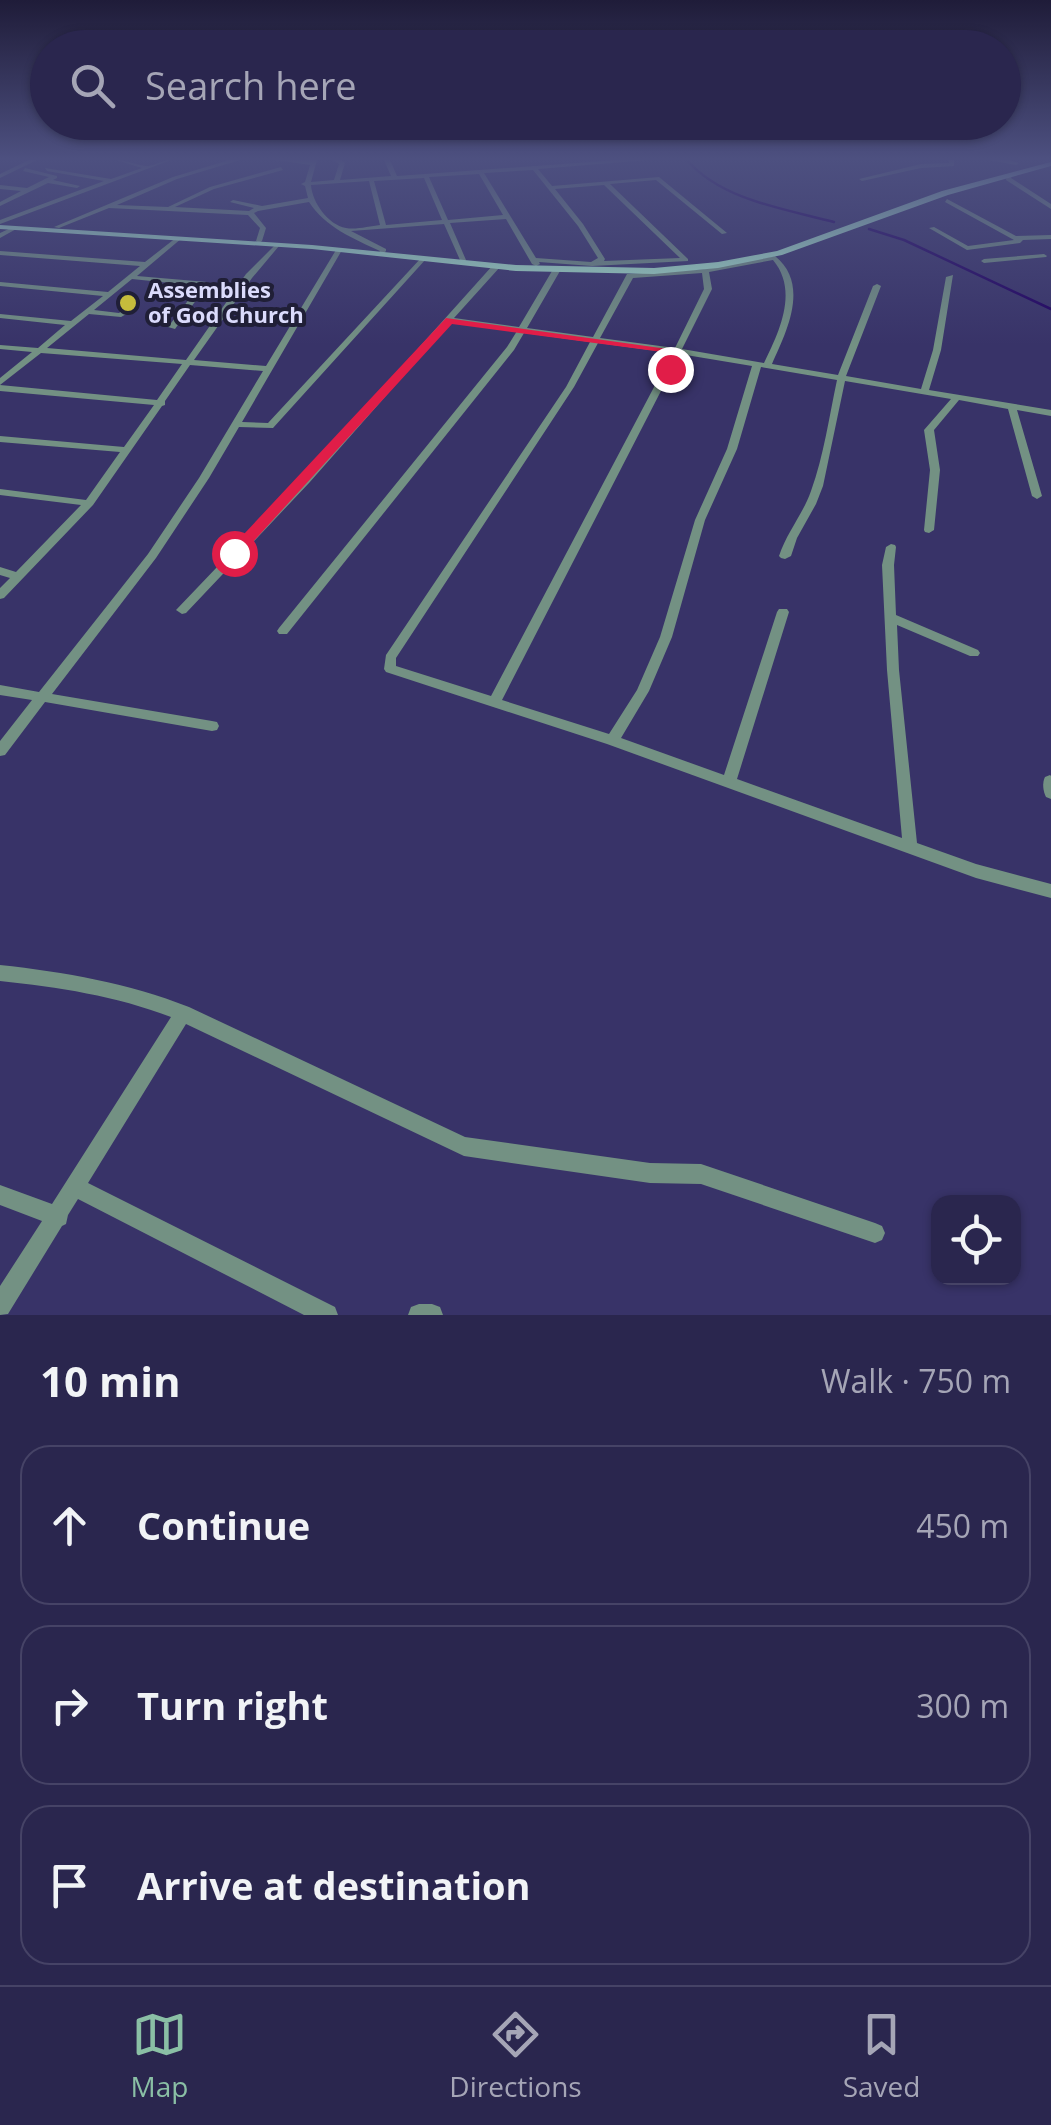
<!DOCTYPE html>
<meta charset="utf-8">
<style>
:root{--surface:#2a264e;--page:#363258;--text:#f1f3f6;--muted:#a5a5b6;--line:#464366;--accent:#8abfa5}
body{margin:0;font-family:"Open Sans",sans-serif;background:var(--page);color:var(--text)}
.controls{position:absolute;right:30px;bottom:30px;display:grid;overflow:hidden;border-radius:20px;box-shadow:0 2px 8px #0004}
.controls button{width:90px;height:90px;display:grid;place-items:center;padding:0;border:0;border-bottom:2px solid var(--line);background:var(--surface);color:var(--text);font:50px sans-serif}
.stop{position:absolute;width:30px;height:30px;margin:-22px;border:8px solid #e11d48;border-radius:50%;background:#fff}
.stop.end{background:#e11d48;border-color:#fff;box-shadow:0 2px 10px #0008}
.list{margin:0;padding:0;list-style:none}
h2{display:flex;justify-content:space-between;align-items:center;height:130px;margin:0;padding:0 40px;font-size:42px}
h2 small{font-size:32px;font-weight:400;color:var(--muted)}
.list li{display:grid;grid-template-columns:65px 1fr auto;gap:30px;align-items:center;box-sizing:border-box;height:160px;margin:0 20px 20px;padding:0 20px;border:2px solid var(--line);border-radius:30px}
.list b{display:block;font-size:38px;white-space:nowrap}
.list em{font-size:32px;font-style:normal;color:var(--muted)}
.icon{flex:none;width:55px;height:55px;fill:none;stroke:currentColor;stroke-width:2;stroke-linecap:round;stroke-linejoin:round}
.map{position:relative;flex:none;width:1051px;height:1315px;overflow:hidden}
.search{position:absolute;background:var(--surface);box-shadow:0 2px 8px #0004;left:30px;right:30px;top:30px;height:110px;display:flex;align-items:center;gap:25px;box-sizing:border-box;padding:0 35px;border-radius:55px;color:var(--muted);font-size:38px}
.sheet{height:670px;background:var(--surface)}
nav{display:flex;justify-content:space-around;align-items:center;box-sizing:border-box;height:140px;border-top:2px solid var(--line);background:var(--surface);font-size:28px;color:var(--muted)}
nav a{display:grid;justify-items:center;gap:5px}
nav .on{color:var(--accent)}
.map>svg:first-child{display:block}
.lines{fill:none;stroke-linecap:round;stroke-linejoin:round}
.stream{stroke:#200060;stroke-width:2.5}
.minor{fill:#739183;fill-rule:evenodd}
.major{fill:#a8e7ca;fill-rule:evenodd}
.route{fill:#e11d48}
.poi-dot{fill:#c6bc3c;stroke:#201f37;stroke-width:4}
.labels{text-anchor:middle;stroke-width:8;stroke-linejoin:round;paint-order:stroke}
.far-poi-label{font-size:22px;font-weight:bold;fill:#dbdbfc;stroke:#201f37;text-anchor:start}
</style>
<div class="map">
<svg width="1051" height="1315" viewBox="0 0 1051 1315">
<rect width="100%" height="100%" fill="#383368"/>
<g class="lines">
<!-- stream -->
<g class="stream">
<path d="M 687,160 C 721,200 785,209 834,222"/>
<path d="M 869,229 L 904,240 L 1051,309"/>
</g>
<!-- minor -->
<g class="minor">
<path d="M 29,160 L 37,160 L 0,178 L 0,174 Z"/>
<path d="M 116,160 C 127,160 138,166 148,166 C 156,165 162,160 171,160 L 0,224 L 0,220 L 104,181 L 47,171 L 45,168 L 111,179 L 142,168 Z"/>
<path d="M 229,160 L 240,160 L 177,179 L 117,205 L 168,207 L 210,187 L 281,167 L 283,170 L 214,189 L 175,207 L 249,211 L 254,208 L 230,202 L 233,200 L 262,206 L 308,198 L 305,186 L 301,184 L 305,182 L 310,165 L 276,160 L 317,160 L 311,182 L 334,180 L 339,164 L 333,160 L 341,160 L 345,163 L 340,180 L 391,176 L 384,160 L 390,160 L 397,176 L 616,160 L 648,160 L 538,169 L 552,186 L 659,177 L 727,233 L 722,234 L 656,180 L 610,184 L 688,259 L 688,261 L 592,266 L 539,262 L 540,264 L 536,266 L 532,264 L 506,219 L 450,223 L 466,260 L 463,262 L 460,260 L 444,224 L 351,231 L 386,249 L 386,251 L 381,256 L 378,254 L 380,251 C 354,239 325,227 309,202 L 258,211 L 254,213 L 266,228 L 262,241 L 259,243 L 256,241 L 260,228 L 248,215 L 109,208 L 59,228 L 54,227 L 173,177 ZM 533,170 L 578,226 L 598,258 L 591,262 L 536,258 L 484,173 ZM 479,174 L 503,215 L 448,220 L 429,177 ZM 424,178 L 442,220 L 386,225 L 374,181 ZM 369,181 L 380,225 C 370,226 356,230 346,228 C 328,225 312,202 311,185 ZM 604,185 L 680,258 L 604,261 L 605,259 L 583,224 L 555,189 Z"/>
<path d="M 948,160 L 954,160 L 954,166 L 921,168 L 862,181 L 859,179 L 921,164 L 949,163 Z"/>
<path d="M 988,160 L 1009,160 L 1019,163 L 1016,165 Z"/>
<path d="M 25,168 L 57,176 L 57,178 L 53,180 L 80,186 L 77,188 L 48,183 L 0,206 L 0,202 L 21,191 L 0,189 L 0,185 L 27,188 L 49,177 L 23,171 Z"/>
<path d="M 1010,173 L 1013,175 L 1011,178 L 1051,204 L 1051,209 L 1006,180 L 1007,175 Z"/>
<path d="M 947,199 L 1016,236 L 1051,235 L 1051,239 L 1023,240 L 1020,243 L 967,250 L 929,228 L 934,227 L 968,246 L 1014,240 L 945,202 Z"/>
<path d="M 13,227 L 18,228 L 0,238 L 0,233 Z"/>
<path d="M 177,237 L 182,238 L 137,276 L 207,282 L 208,284 L 175,329 L 168,327 L 199,286 L 132,279 L 94,310 L 119,313 L 133,303 L 139,303 L 139,307 L 121,317 L 89,314 L 47,348 L 186,360 L 246,274 L 277,243 L 279,244 L 279,246 L 252,278 L 194,360 L 266,366 L 336,250 L 341,249 L 342,250 L 242,422 L 268,423 L 421,258 L 426,259 L 273,428 L 239,427 L 209,478 L 156,558 L 52,694 L 212,721 L 217,722 L 219,726 L 217,730 L 212,731 L 45,702 L 5,755 L 0,756 L 0,741 L 32,700 L 0,695 L 0,685 L 39,692 L 148,554 L 199,478 L 263,371 L 190,365 L 165,401 L 165,405 L 162,406 L 93,505 L 4,598 L 0,599 L 0,588 L 10,578 L 0,575 L 0,567 L 16,572 L 81,505 L 0,495 L 0,489 L 86,500 L 120,452 L 0,442 L 0,436 L 124,447 L 154,405 L 0,391 L 0,385 L 157,400 L 182,364 L 41,353 L 0,385 L 0,378 L 32,352 L 0,349 L 0,345 L 38,348 L 65,325 L 0,318 L 0,314 L 71,321 L 103,296 L 0,286 L 0,282 L 108,292 L 140,266 L 0,255 L 0,251 L 145,262 Z"/>
<path d="M 1044,254 L 1047,256 L 1046,257 L 984,263 L 981,261 L 984,259 Z"/>
<path d="M 775,256 C 810,284 787,331 772,364 L 838,375 L 873,286 L 877,284 L 881,286 L 846,376 L 921,389 L 933,350 L 946,277 L 953,275 L 941,350 L 929,390 L 1051,410 L 1051,416 L 1017,410 L 1042,496 L 1037,499 L 1032,496 L 1008,409 L 959,400 L 934,430 L 940,470 L 934,530 L 929,533 L 925,532 L 924,530 L 930,470 L 924,430 L 951,399 L 845,381 L 823,486 L 816,504 L 797,538 L 791,556 L 785,559 L 781,558 L 779,556 C 787,532 803,514 811,491 C 824,455 829,417 837,380 L 761,367 L 737,449 L 705,520 L 672,637 L 649,691 L 621,738 L 724,775 L 777,612 L 779,609 L 787,609 L 789,612 L 737,779 L 902,838 L 887,670 L 882,565 L 886,547 L 891,544 L 895,545 L 896,547 L 894,565 L 896,615 L 978,650 L 980,653 L 978,656 L 970,656 L 897,625 L 899,670 L 917,843 L 976,864 L 1051,884 L 1051,898 L 976,878 L 607,744 L 386,672 L 384,669 L 386,655 L 566,387 L 590,342 L 524,333 L 514,350 L 287,634 L 279,634 L 277,631 L 279,628 L 507,347 L 517,331 L 451,322 L 309,483 L 186,613 L 182,614 L 176,610 L 301,479 L 493,265 L 500,267 L 454,318 L 519,327 L 552,271 L 556,269 L 560,271 L 527,328 L 593,337 L 627,274 L 705,269 ZM 773,260 C 799,291 779,332 764,363 L 682,349 L 712,289 L 709,272 ZM 702,273 L 704,289 L 675,348 L 600,338 L 633,278 ZM 598,343 L 672,353 L 491,696 L 396,666 L 396,658 L 574,387 ZM 680,354 L 752,366 L 727,449 L 695,520 L 660,637 L 637,690 L 609,734 L 502,700 Z"/>
<path d="M 1050,775 L 1051,776 L 1051,799 L 1046,797 C 1043,791 1042,783 1045,777 Z"/>
<path d="M 0,965 C 65,972 128,983 189,1007 L 465,1137 L 650,1163 L 701,1164 L 875,1223 L 882,1226 L 885,1233 L 882,1240 L 875,1243 L 701,1184 L 650,1183 L 464,1156 L 186,1024 L 88,1183 L 335,1307 L 338,1315 L 304,1315 L 78,1199 L 68,1215 L 66,1224 L 62,1226 L 8,1314 L 0,1315 L 0,1286 L 42,1221 L 0,1205 L 0,1185 L 52,1204 L 171,1017 C 116,996 58,987 0,981 Z"/>
<path d="M 419,1304 L 432,1304 L 440,1307 L 443,1315 L 408,1315 L 411,1307 Z"/>
</g>
<!-- major -->
<path class="major" d="M 1051,162 L 1051,166 L 948,195 L 782,255 L 718,268 L 654,274 L 516,271 L 312,249 L 0,229 L 0,225 L 312,245 L 516,265 L 654,268 L 718,262 L 777,251 L 942,191 Z"/>
</g>
<!-- sky -->
<linearGradient id="sky" x2="0" y2="1"><stop stop-color="#1f1c39"/><stop offset="0.46" stop-color="#4d5080"/><stop offset="1" stop-color="#4d5080" stop-opacity="0"/></linearGradient>
<rect width="1051" height="345" fill="url(#sky)"/>
<!-- route -->
<path class="route" d="M 446,318 L 682,351 L 675,369 L 670,372 L 664,369 L 670,353 L 452,324 L 240,556 L 229,556 L 229,550 Z"/>
<!-- markers -->
<circle class="poi-dot" cx="128" cy="303" r="10"/>
<g class="labels">
<!-- far-poi labels -->
<g class="far-poi-label">
<text x="148" y="298">Assemblies<tspan x="148" dy="25">of God Church</tspan></text>
</g>
</g>
</svg>
<div class="controls">
<button><svg class="icon" aria-label="locate" viewBox="0 0 24 24"><circle cx="12" cy="12" r="6"/><path d="M12 2v4M12 18v4M2 12h4M18 12h4"/></svg></button>
</div>
<div class="stop" style="left:234px;top:553px"></div>
<div class="stop end" style="left:670px;top:369px"></div>
<div class="search"><svg class="icon" aria-label="search" viewBox="0 0 24 24"><circle cx="10" cy="10" r="6"/><path d="M15 15l6 6"/></svg>Search here</div>
</div>
<section class="sheet">
<h2>10 min<small>Walk · 750 m</small></h2>
<ul class="list">
<li><svg class="icon" aria-label="ahead" viewBox="0 0 24 24"><path d="M12 20V5M6 11l6-6 6 6"/></svg><div><b>Continue</b></div><em>450 m</em></li>
<li><svg class="icon" aria-label="right" viewBox="0 0 24 24"><path d="M7 20v-9h11M14 6l5 5-5 5"/></svg><div><b>Turn right</b></div><em>300 m</em></li>
<li><svg class="icon" aria-label="arrive" viewBox="0 0 24 24"><path d="M6 21V4h12l-3 4 3 4H6"/></svg><div><b>Arrive at destination</b></div></li>
</ul>
</section>
<nav>
<a class="on"><svg class="icon" aria-label="map" viewBox="0 0 24 24"><path d="M3 6l6-2 6 2 6-2v14l-6 2-6-2-6 2zM9 4v14M15 6v14"/></svg>Map</a>
<a><svg class="icon" aria-label="directions" viewBox="0 0 24 24"><path d="M12 3l9 9-9 9-9-9zM9 14v-3h6M13 9l2 2-2 2"/></svg>Directions</a>
<a><svg class="icon" aria-label="saved" viewBox="0 0 24 24"><path d="M7 4h10v16l-5-4-5 4z"/></svg>Saved</a>
</nav>
